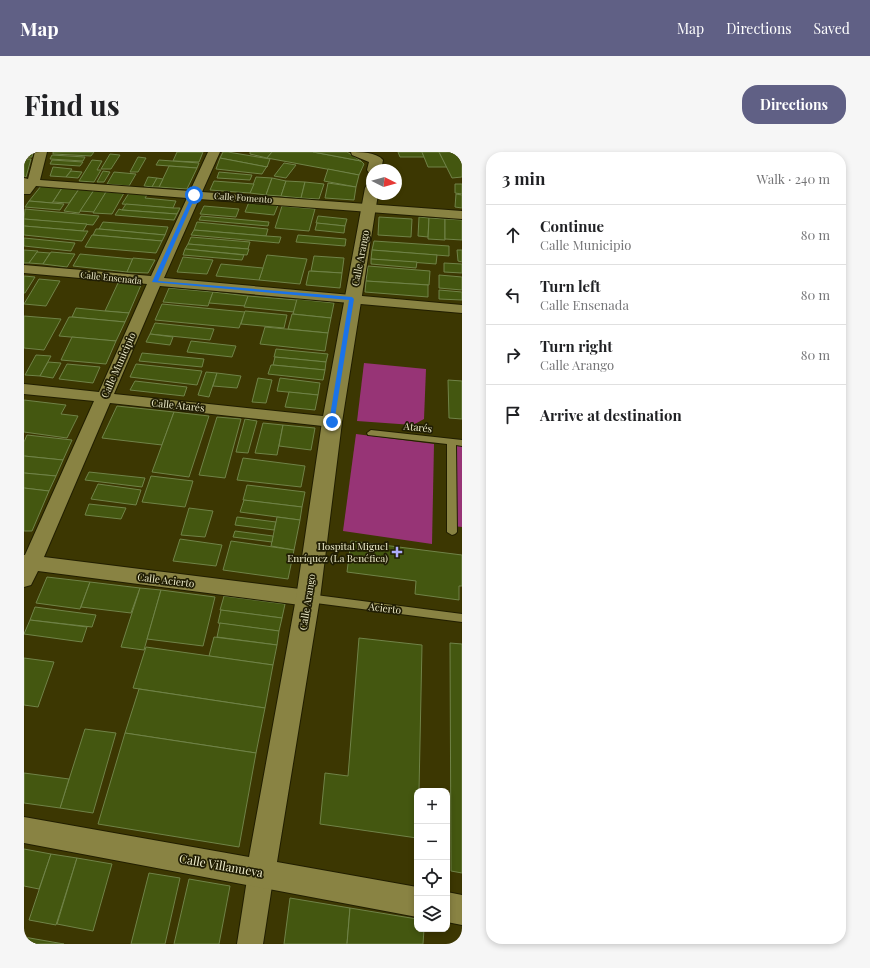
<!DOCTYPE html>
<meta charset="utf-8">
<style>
:root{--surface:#fff;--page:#f6f6f6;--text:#202124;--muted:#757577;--line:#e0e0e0;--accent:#606085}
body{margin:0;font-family:"Playfair Display",serif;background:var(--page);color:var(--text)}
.controls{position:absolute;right:12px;bottom:12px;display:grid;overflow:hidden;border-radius:8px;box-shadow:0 2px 6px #0003}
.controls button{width:36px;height:36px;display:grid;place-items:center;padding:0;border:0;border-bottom:1px solid var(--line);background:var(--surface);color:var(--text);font:20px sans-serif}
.compass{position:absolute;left:342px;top:12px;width:36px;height:36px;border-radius:50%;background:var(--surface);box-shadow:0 2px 6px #0003;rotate:96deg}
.stop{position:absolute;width:12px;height:12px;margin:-9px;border:3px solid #1a73e8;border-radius:50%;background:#fff}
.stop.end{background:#1a73e8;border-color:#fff;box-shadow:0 1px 4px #0008}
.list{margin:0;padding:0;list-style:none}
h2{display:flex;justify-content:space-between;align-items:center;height:52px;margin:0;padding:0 16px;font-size:17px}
h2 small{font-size:13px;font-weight:400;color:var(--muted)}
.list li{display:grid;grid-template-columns:26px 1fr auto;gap:12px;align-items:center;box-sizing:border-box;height:60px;padding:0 16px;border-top:1px solid var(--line)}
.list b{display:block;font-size:15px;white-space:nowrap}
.list p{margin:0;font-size:13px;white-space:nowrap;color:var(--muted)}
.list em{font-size:13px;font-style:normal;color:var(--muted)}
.icon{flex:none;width:22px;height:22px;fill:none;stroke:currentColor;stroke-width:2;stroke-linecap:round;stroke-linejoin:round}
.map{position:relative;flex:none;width:438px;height:792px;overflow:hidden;border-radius:16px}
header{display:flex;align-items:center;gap:24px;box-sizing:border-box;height:56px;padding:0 20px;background:var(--accent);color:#fff}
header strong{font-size:19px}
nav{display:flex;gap:22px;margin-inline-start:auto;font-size:14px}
.intro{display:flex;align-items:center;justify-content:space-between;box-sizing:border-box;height:96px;padding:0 24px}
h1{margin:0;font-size:28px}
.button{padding:10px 18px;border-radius:16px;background:var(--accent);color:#fff;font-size:14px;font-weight:700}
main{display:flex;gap:24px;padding:0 24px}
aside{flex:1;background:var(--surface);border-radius:16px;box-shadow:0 2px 6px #0003}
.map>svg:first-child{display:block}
.green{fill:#973476}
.building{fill:#445710;stroke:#708348}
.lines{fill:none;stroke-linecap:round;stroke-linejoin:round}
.service-casing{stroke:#211e00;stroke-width:2}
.minor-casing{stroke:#211e00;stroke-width:2}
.tertiary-casing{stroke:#211e00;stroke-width:2}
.service{fill:#898343;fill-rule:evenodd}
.minor{fill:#898343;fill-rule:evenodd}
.tertiary{fill:#898343;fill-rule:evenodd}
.route{fill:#1a73e8}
.poi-dot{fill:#aeaefb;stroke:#211e04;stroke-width:1.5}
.labels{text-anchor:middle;stroke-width:3.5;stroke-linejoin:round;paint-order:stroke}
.far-street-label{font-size:9px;fill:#edebca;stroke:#211e04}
.street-label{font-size:10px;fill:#edebca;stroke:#211e04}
.poi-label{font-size:10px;fill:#edebca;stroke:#211e04;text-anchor:end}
.near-street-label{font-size:12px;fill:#edebca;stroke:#211e04}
</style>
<header>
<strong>Map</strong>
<nav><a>Map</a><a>Directions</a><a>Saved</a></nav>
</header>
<div class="intro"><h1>Find us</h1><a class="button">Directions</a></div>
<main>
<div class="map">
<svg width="438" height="792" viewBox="0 0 438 792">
<rect width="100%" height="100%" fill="#3c3702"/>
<!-- green -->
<g class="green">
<path d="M 340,211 L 402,217 L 400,267 L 389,273 L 333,269 Z"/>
<path d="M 332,282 L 410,292 L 408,392 L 319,379 Z"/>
<path d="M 430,292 L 438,293 L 438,375 L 429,374 Z"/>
</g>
<!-- building -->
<g class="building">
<path d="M 0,0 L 9,0 L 8,5 L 0,5 Z"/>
<path d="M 29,0 L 70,0 L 67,4 L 29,2 Z"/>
<path d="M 153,0 L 179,0 L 175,10 L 149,9 Z"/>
<path d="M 199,0 L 204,0 L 246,7 L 243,15 L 196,6 Z"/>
<path d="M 226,0 L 248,0 L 243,6 L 226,2 Z"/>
<path d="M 248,0 L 289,0 L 337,9 L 340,12 L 335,23 L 243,6 Z"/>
<path d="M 289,0 L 323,0 L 337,9 Z"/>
<path d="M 374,0 L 398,0 L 400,5 L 376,5 Z"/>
<path d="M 398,0 L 415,0 L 423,15 L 404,15 Z"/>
<path d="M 415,0 L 438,0 L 438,25 L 428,26 Z"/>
<path d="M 86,2 L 96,3 L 87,17 L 77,17 Z"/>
<path d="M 28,3 L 61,5 L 59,9 L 26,7 Z"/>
<path d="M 114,5 L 122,6 L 114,20 L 106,20 Z"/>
<path d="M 196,6 L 243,15 L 243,14 L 238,22 L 192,17 Z"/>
<path d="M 0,7 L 7,7 L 2,25 L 0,24 Z"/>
<path d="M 28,8 L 59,10 L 56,14 L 26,12 Z"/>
<path d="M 68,8 L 78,9 L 73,18 L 77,18 L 70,30 L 55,29 Z"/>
<path d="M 135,8 L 175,11 L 173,16 L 132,13 Z"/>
<path d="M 260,11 L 272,13 L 262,26 L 250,24 Z"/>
<path d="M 145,14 L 173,16 L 163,37 L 135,35 Z"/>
<path d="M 29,15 L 48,17 L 42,25 L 26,24 Z"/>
<path d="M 304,17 L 335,23 L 332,35 L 300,29 Z"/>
<path d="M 47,19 L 58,20 L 54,26 L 42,25 Z"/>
<path d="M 79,19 L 86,20 L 80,30 L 73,30 Z"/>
<path d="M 90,20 L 112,22 L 105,34 L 83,32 Z"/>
<path d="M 195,20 L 228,23 L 226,28 L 193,26 Z"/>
<path d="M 124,25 L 133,26 L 128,35 L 120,34 Z"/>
<path d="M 232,25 L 248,26 L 242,43 L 226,41 Z"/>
<path d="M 133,26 L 139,27 L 135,35 L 128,35 Z"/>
<path d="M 248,26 L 262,29 L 257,44 L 242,43 Z"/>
<path d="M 190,29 L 230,32 L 226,41 L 186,38 Z"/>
<path d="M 262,29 L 281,30 L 277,46 L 257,44 Z"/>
<path d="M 281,30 L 300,32 L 295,47 L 277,46 Z"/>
<path d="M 304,31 L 332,35 L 330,48 L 301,46 Z"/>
<path d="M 431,32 L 438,32 L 438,42 L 431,41 Z"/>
<path d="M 17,34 L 38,36 L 28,51 L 5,49 Z"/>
<path d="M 38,36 L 55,37 L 45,51 L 29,50 Z"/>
<path d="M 55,37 L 70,38 L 55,61 L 40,59 Z"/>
<path d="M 70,38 L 82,40 L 70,60 L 56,59 Z"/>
<path d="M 82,40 L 100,41 L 88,62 L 69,61 Z"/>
<path d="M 105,41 L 123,43 L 121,46 L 152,49 L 149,56 L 98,52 Z"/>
<path d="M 432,42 L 438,43 L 438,56 L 431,55 Z"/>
<path d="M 5,49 L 28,51 L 40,52 L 36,58 L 1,55 Z"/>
<path d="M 225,50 L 254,53 L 250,63 L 221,60 Z"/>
<path d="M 102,52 L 149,56 L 156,56 L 153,62 L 98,58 Z"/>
<path d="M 180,54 L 215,57 L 212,65 L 176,62 Z"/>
<path d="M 258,54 L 291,57 L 285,79 L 251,76 Z"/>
<path d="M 1,57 L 75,64 L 69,73 L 0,67 Z"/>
<path d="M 95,57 L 98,58 L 153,62 L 150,68 L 91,63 Z"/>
<path d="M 177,64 L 245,70 L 244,74 L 175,68 Z"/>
<path d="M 294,64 L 323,67 L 321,74 L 292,71 Z"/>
<path d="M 355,65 L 388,67 L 387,85 L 354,83 Z"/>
<path d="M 395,65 L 405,66 L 404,85 L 394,84 Z"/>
<path d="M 405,66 L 421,67 L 421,88 L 404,87 Z"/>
<path d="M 0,67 L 63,72 L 59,79 L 0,74 Z"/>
<path d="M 421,67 L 438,68 L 438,88 L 421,87 Z"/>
<path d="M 79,70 L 144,75 L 141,83 L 75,77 Z"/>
<path d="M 173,70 L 244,77 L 242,84 L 170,78 Z"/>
<path d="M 293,71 L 321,74 L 320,81 L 291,78 Z"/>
<path d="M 0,74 L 59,79 L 64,79 L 58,89 L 0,83 Z"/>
<path d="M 72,77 L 75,77 L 141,83 L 138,89 L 69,83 Z"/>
<path d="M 170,78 L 242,84 L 257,85 L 255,91 L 167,83 Z"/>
<path d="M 68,83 L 69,83 L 138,89 L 132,101 L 61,95 Z"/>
<path d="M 274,83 L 322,87 L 321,94 L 272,90 Z"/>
<path d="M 167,85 L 226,90 L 224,97 L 164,92 Z"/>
<path d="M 0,86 L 51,91 L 47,99 L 0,94 Z"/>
<path d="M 350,89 L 425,94 L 425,104 L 348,98 Z"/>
<path d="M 164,92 L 224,97 L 225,97 L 223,103 L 161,97 Z"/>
<path d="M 161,97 L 220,103 L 218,108 L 159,103 Z"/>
<path d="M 0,98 L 14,99 L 5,111 L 0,111 Z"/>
<path d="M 348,98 L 413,103 L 412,112 L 347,107 Z"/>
<path d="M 433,98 L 438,98 L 438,110 L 434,109 Z"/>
<path d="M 13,100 L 26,101 L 19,112 L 5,111 Z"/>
<path d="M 27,100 L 51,102 L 43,115 L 19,112 Z"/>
<path d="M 56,102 L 109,107 L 103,120 L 49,114 Z"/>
<path d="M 243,103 L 283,107 L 276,132 L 235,128 Z"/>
<path d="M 290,104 L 320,106 L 318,121 L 287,119 Z"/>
<path d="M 159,105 L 189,108 L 183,122 L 153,120 Z"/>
<path d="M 109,106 L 131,108 L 124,121 L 103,120 Z"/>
<path d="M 347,107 L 393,110 L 392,116 L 347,112 Z"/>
<path d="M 420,111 L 438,112 L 438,121 L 420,120 Z"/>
<path d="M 197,112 L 239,116 L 235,128 L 192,124 Z"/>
<path d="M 344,114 L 406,119 L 405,133 L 342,129 Z"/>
<path d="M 285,119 L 318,121 L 316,136 L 282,133 Z"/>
<path d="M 415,123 L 438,125 L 438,138 L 415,136 Z"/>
<path d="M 0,124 L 11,125 L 1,141 L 0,141 Z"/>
<path d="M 15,127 L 36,129 L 22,154 L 0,152 Z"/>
<path d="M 342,129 L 404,133 L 404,145 L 341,140 Z"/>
<path d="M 94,131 L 117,133 L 105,161 L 81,159 Z"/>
<path d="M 145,136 L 189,140 L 184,154 L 139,150 Z"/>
<path d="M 415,138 L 438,140 L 438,148 L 415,147 Z"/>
<path d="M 189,140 L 224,144 L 221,154 L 185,151 Z"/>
<path d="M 224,144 L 273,148 L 270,160 L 220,155 Z"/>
<path d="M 273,147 L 310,151 L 307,166 L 269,162 Z"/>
<path d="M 138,152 L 221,160 L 215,176 L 131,168 Z"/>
<path d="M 52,156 L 81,159 L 105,161 L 101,170 L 48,165 Z"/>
<path d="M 221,159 L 263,163 L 260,176 L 217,172 Z"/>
<path d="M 268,162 L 307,166 L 304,181 L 264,177 Z"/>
<path d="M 0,164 L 37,167 L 20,198 L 0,196 Z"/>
<path d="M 45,165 L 48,165 L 101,170 L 92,189 L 35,184 Z"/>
<path d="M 131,171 L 190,177 L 186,188 L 126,182 Z"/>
<path d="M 241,175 L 304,181 L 301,199 L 236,192 Z"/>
<path d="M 126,182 L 149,185 L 146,193 L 122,190 Z"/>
<path d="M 48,185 L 92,189 L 82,212 L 37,208 Z"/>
<path d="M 167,189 L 212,194 L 208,205 L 163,200 Z"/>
<path d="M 252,197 L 304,202 L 302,210 L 250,205 Z"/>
<path d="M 118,201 L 180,207 L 178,215 L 115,209 Z"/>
<path d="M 12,203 L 27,204 L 16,224 L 1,223 Z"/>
<path d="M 251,205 L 302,210 L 301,218 L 249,213 Z"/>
<path d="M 24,210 L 37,211 L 29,226 L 16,224 Z"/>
<path d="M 43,212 L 76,215 L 69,231 L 35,227 Z"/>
<path d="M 112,212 L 178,219 L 173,233 L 106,225 Z"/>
<path d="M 247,213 L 249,213 L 301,218 L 299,228 L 244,222 Z"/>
<path d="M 182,220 L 193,221 L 185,245 L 174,243 Z"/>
<path d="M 193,221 L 217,224 L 213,236 L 189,234 Z"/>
<path d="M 234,226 L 248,228 L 242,251 L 228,250 Z"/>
<path d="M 256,226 L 296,231 L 294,243 L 253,239 Z"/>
<path d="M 424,228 L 438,229 L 438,267 L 425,266 Z"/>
<path d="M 111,229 L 163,235 L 160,244 L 106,238 Z"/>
<path d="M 265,240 L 294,243 L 291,258 L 261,255 Z"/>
<path d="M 0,248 L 42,253 L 37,262 L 54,264 L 43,286 L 0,280 Z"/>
<path d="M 93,254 L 150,260 L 138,293 L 78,286 Z"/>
<path d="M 150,260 L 185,264 L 165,325 L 128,320 Z"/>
<path d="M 193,265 L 217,267 L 201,326 L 175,323 Z"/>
<path d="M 221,267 L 233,269 L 224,301 L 212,300 Z"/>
<path d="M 239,271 L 259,273 L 253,303 L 231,301 Z"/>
<path d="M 259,273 L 291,276 L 287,298 L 255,294 Z"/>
<path d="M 3,283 L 48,288 L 39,308 L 0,304 L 0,290 Z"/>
<path d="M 0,304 L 39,308 L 32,324 L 0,321 Z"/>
<path d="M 219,306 L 281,314 L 277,335 L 213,328 Z"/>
<path d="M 65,320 L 121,326 L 118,335 L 61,328 Z"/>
<path d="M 0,321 L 32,324 L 25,339 L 0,336 Z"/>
<path d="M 127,324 L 169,329 L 161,355 L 118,350 Z"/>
<path d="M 74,332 L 117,338 L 112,353 L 67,347 Z"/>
<path d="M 223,333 L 281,340 L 278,355 L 219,348 Z"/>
<path d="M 0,336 L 25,339 L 8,379 L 0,379 Z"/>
<path d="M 220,348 L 278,355 L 276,368 L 216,360 Z"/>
<path d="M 65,352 L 102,356 L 97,367 L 61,363 Z"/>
<path d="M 165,356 L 189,359 L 181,385 L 157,383 Z"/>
<path d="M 213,365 L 252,370 L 250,378 L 211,373 Z"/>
<path d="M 253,365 L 276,368 L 270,398 L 247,394 Z"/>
<path d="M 211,379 L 249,384 L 248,390 L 209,385 Z"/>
<path d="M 156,387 L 198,393 L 192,414 L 149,409 Z"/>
<path d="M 207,389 L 270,398 L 264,427 L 199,418 Z"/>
<path d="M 327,389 L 438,403 L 438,434 L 435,434 L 435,448 L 391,442 L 392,429 L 323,420 Z"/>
<path d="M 23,425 L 66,430 L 56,457 L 12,451 Z"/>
<path d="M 66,430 L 116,436 L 107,461 L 57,455 Z"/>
<path d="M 116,436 L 137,438 L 120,498 L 97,495 Z"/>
<path d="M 137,438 L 191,445 L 179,494 L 123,487 Z"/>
<path d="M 200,444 L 261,452 L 258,466 L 196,458 Z"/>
<path d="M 11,455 L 72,463 L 68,475 L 6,468 Z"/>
<path d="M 197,458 L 258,466 L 255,479 L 194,471 Z"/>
<path d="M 6,468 L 63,475 L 58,490 L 0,482 Z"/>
<path d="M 196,471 L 255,479 L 253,493 L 193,485 Z"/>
<path d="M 190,485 L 253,493 L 249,513 L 185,504 Z"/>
<path d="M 335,486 L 398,493 L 395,639 L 393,639 L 393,686 L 296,672 L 301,621 L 324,624 Z"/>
<path d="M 426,491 L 438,492 L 438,721 L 427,719 Z"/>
<path d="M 122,495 L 249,513 L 241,556 L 109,536 Z"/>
<path d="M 0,506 L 30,510 L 14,555 L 0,553 Z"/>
<path d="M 115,537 L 241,556 L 232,601 L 101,581 Z"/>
<path d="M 61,577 L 92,581 L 69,661 L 36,656 Z"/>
<path d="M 101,581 L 232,601 L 215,695 L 74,672 Z"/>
<path d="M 0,621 L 45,627 L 36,656 L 0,651 Z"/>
<path d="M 0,697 L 27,702 L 15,737 L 0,734 Z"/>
<path d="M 27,702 L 53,706 L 32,773 L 5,768 Z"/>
<path d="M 53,706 L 88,712 L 69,779 L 33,772 Z"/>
<path d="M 125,721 L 156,726 L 141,792 L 107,792 Z"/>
<path d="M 165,727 L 206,734 L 195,792 L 150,792 Z"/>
<path d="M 266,746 L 326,756 L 323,792 L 260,792 Z"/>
<path d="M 326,756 L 393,767 L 393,777 L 400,777 L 399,792 L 323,792 Z"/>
<path d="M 0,785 L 40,792 L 0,792 Z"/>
</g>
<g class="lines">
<!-- service casing -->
<g class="service-casing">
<g id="service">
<path d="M 347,278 L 438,288 L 438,294 L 432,293 L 433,380 L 431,382 L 428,383 L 423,380 L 423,292 L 344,283 L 343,281 Z"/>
<path d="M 284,442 L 438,462 L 438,470 L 284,450 L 280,449 L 279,446 L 280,443 Z"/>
</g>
</g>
<!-- minor casing -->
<g class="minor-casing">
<g id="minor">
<path d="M 11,0 L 23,0 L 16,28 L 166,39 L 184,0 L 196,0 L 178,40 L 438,59 L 438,67 L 175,47 L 140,126 L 438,153 L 438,161 L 136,134 L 90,242 L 308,265 L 314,266 L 316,270 L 314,274 L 308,275 L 86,251 L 20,405 L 284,438 L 291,441 L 294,446 L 291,451 L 284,454 L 14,419 L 7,433 L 0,435 L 0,403 L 1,403 L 70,249 L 0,242 L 0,232 L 75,240 L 123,132 L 0,121 L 0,113 L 127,124 L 163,46 L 12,34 L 6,42 L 0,42 L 0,26 L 4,27 Z"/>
<path d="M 237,709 L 246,712 L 250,721 L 239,792 L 213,792 L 224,721 L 228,712 Z"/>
</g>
</g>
<!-- tertiary casing -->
<g class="tertiary-casing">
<g id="tertiary">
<path d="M 327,0 C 337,0 352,0 359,8 L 357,18 L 348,18 L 348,22 L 345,21 L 343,18 L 345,10 L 328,3 Z"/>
<path d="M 348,32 L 348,42 L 354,42 L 318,270 L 296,446 L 253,710 L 393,735 L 393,765 L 0,691 L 0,665 L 225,705 L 272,446 L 298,270 L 341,36 L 343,33 Z"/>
<path d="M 423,740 L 438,743 L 438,773 L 423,770 Z"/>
</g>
</g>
<!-- service -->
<use href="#service" class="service"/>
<!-- minor -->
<use href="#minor" class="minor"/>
<!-- tertiary -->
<use href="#tertiary" class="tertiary"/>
</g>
<!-- route -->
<path class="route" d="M 170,41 L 172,43 L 134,129 L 328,145 L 330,147 L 310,271 L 305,270 L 325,148 L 128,130 L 168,43 Z"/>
<!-- markers -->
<path class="poi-dot" d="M371 394h4v4h4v4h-4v4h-4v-4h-4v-4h4z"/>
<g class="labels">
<!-- far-street labels -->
<g class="far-street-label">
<text transform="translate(219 46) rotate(4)" y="3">Calle Fomento</text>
<text transform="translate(87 126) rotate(6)" y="3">Calle Ensenada</text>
</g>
<!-- street labels -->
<g class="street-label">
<text transform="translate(336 106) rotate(-79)" y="4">Calle Arango</text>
<text transform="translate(94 213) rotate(-66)" y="4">Calle Municipio</text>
<text transform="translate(154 253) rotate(6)" y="4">Calle Atarés</text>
<text transform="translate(394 275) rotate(6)" y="4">Atarés</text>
<text transform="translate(142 428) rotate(7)" y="4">Calle Acierto</text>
<text transform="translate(283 450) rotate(-81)" y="4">Calle Arango</text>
<text transform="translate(361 456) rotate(7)" y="4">Acierto</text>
</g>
<!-- poi labels -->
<g class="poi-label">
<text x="364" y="398">Hospital Miguel<tspan x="364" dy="12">Enríquez (La Benéfica)</tspan></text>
</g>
<!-- near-street labels -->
<g class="near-street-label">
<text transform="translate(197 714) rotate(10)" y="4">Calle Villanueva</text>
</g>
</g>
</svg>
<div class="controls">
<button>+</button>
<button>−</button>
<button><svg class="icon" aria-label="locate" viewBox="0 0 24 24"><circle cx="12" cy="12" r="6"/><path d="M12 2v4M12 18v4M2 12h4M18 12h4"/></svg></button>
<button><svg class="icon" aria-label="layers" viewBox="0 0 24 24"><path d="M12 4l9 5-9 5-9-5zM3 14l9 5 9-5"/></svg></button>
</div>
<svg class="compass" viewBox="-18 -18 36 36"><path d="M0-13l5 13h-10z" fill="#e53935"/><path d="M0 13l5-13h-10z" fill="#757577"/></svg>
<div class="stop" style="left:170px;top:43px"></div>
<div class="stop end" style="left:308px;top:270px"></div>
</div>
<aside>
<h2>3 min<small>Walk · 240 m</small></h2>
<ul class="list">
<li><svg class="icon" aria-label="ahead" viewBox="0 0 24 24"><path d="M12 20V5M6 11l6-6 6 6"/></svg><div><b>Continue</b><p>Calle Municipio</p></div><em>80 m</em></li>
<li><svg class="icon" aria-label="left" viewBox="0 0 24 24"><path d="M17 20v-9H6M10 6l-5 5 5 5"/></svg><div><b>Turn left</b><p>Calle Ensenada</p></div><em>80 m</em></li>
<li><svg class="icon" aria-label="right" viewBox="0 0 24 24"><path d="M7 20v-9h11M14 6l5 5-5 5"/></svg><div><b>Turn right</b><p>Calle Arango</p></div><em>80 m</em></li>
<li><svg class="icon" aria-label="arrive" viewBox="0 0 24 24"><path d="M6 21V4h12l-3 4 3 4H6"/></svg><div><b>Arrive at destination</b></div></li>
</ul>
</aside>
</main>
